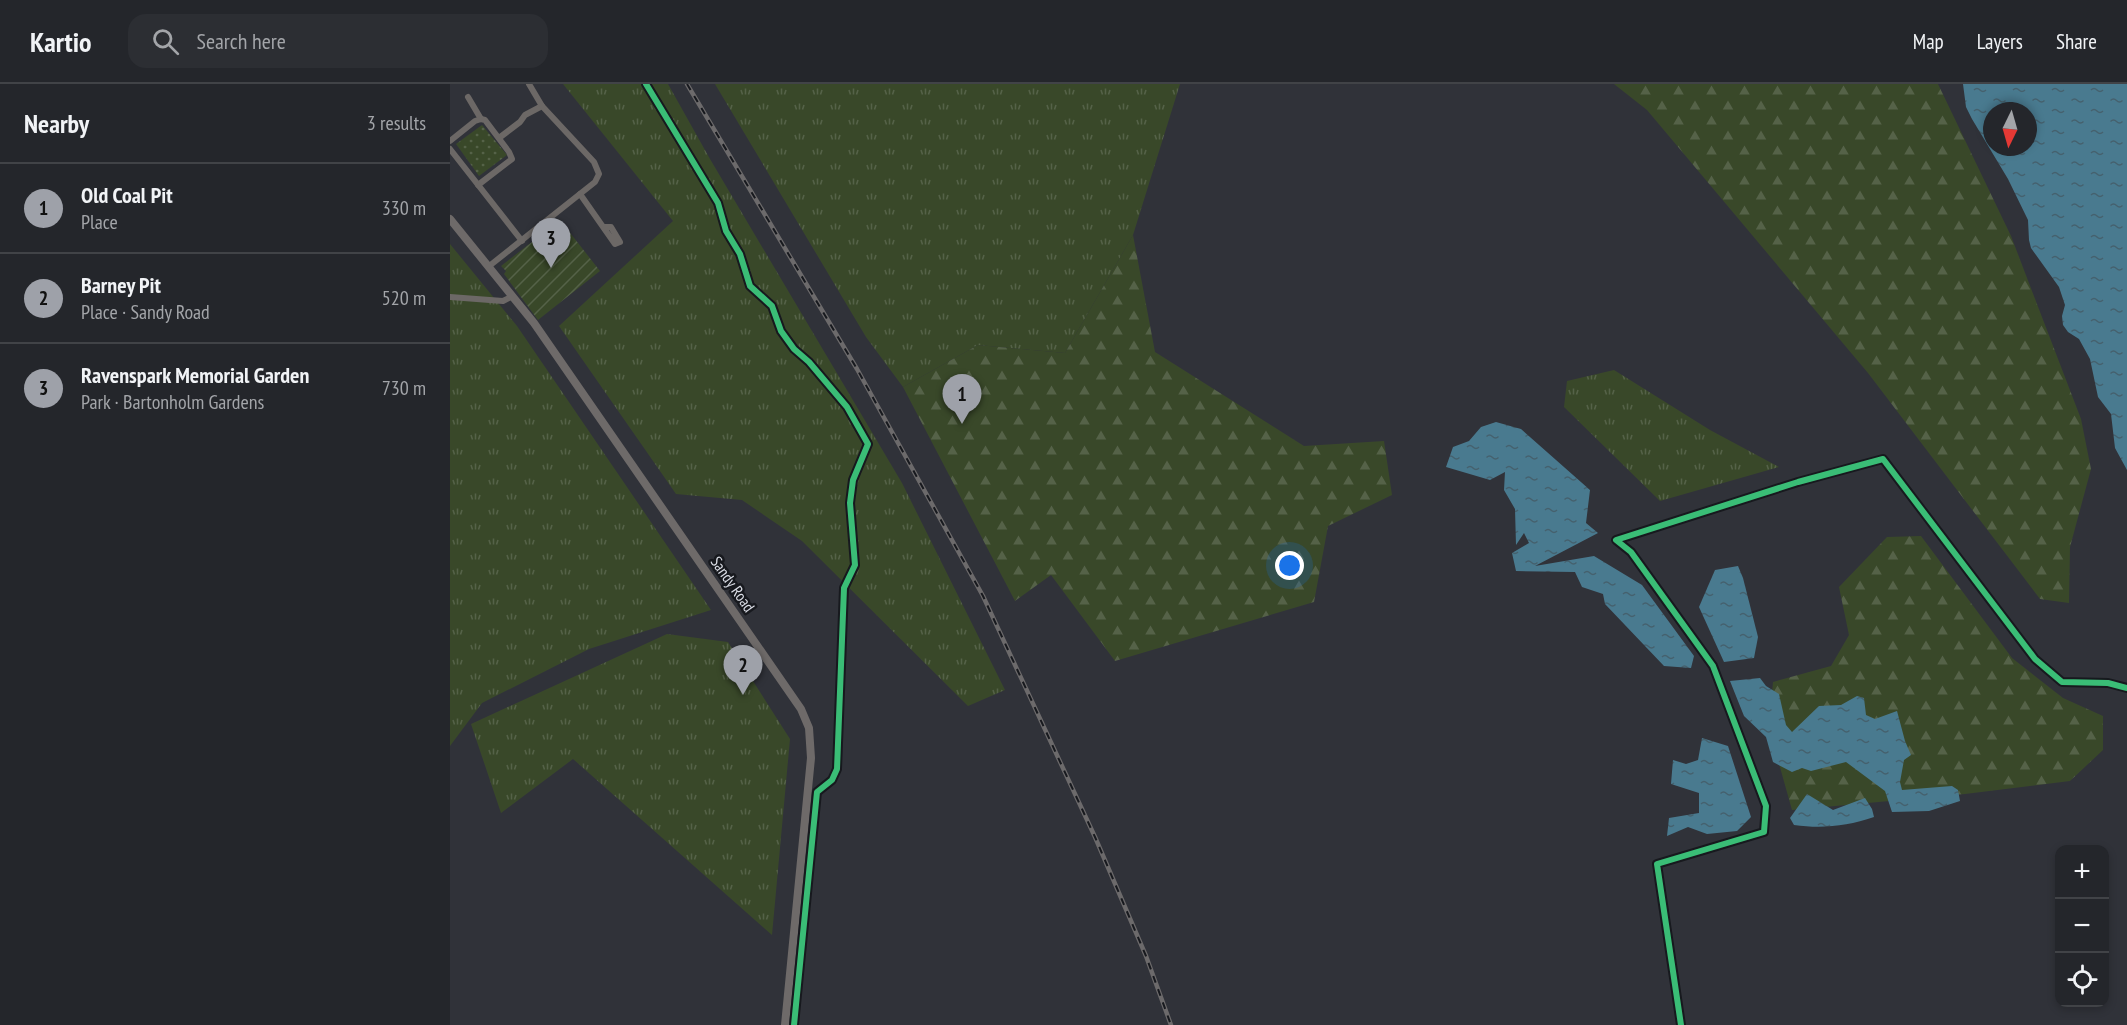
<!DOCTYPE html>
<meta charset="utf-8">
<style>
:root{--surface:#24262b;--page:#2c2e33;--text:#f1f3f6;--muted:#a3a5a9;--line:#414347;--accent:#9ea1a9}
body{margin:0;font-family:"PT Sans Narrow",sans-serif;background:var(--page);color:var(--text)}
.controls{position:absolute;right:18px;bottom:18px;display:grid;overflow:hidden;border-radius:12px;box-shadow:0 3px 9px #0003}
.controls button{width:54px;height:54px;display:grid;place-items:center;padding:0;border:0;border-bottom:2px solid var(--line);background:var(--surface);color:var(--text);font:30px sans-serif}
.compass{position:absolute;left:1533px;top:18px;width:54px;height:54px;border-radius:50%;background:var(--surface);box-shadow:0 3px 9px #0003;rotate:185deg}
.you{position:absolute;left:840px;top:482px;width:21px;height:21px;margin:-15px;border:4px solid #fff;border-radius:50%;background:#1a73e8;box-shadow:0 0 0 9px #1a73e833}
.badge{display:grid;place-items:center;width:39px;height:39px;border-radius:50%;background:var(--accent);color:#111;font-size:20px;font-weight:700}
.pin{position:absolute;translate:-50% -50px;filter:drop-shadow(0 2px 3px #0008)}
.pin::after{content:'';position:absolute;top:32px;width:21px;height:18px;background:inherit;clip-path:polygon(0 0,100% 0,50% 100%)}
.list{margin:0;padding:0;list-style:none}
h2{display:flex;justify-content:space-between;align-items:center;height:78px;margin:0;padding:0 24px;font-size:26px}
h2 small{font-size:20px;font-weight:400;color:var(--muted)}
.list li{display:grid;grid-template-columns:39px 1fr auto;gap:18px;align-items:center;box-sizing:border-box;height:90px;padding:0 24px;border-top:2px solid var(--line)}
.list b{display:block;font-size:22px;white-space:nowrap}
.list p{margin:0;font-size:20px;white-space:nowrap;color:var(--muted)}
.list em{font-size:20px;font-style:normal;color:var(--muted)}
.icon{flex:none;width:33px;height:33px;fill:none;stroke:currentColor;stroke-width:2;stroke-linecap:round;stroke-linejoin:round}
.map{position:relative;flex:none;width:1677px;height:941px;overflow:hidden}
header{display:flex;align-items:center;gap:36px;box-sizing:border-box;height:84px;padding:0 30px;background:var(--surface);border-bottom:2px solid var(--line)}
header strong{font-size:28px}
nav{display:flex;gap:33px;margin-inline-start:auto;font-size:21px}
.search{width:420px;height:54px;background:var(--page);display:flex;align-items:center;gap:15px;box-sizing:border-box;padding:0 21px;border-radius:18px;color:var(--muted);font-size:22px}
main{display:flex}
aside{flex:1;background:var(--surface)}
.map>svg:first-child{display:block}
.grass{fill:url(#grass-tufts)}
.forest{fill:url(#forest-firs)}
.park{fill:url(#park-dots)}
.garden{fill:url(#garden-furrows)}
.water{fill:url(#water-ripples);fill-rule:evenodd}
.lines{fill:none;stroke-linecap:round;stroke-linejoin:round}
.minor{stroke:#6c6866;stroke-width:6}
.secondary{stroke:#6e6a69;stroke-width:8}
.rail-casing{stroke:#6c6a6b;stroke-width:4.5}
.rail{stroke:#17191e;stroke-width:2;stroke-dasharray:7;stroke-linecap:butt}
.cycleway-casing{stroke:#17191e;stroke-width:10}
.cycleway{stroke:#3abd76;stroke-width:6}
.labels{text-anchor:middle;stroke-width:5;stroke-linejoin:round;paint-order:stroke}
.street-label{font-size:16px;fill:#dadde5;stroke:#17191e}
</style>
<header>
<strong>Kartio</strong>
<div class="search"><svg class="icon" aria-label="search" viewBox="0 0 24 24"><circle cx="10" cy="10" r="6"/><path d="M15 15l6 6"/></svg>Search here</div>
<nav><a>Map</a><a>Layers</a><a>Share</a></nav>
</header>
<main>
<aside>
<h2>Nearby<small>3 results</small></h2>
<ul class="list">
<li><span class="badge">1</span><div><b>Old Coal Pit</b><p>Place</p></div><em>330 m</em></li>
<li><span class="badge">2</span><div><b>Barney Pit</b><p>Place · Sandy Road</p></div><em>520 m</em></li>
<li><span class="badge">3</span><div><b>Ravenspark Memorial Garden</b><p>Park · Bartonholm Gardens</p></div><em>730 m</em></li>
</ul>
</aside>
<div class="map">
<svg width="1677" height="941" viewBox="0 0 1677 941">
<defs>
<pattern id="grass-tufts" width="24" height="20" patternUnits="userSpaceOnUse" patternTransform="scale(1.5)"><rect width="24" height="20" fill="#394829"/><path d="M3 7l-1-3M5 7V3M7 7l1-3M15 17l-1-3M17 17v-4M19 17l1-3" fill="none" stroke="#556248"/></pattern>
<pattern id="forest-firs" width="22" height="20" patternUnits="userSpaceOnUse" patternTransform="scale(1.5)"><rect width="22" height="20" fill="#394829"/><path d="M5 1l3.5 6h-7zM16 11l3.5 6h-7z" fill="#556248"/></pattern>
<pattern id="park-dots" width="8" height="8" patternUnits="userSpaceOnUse" patternTransform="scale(1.5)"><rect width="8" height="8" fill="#394829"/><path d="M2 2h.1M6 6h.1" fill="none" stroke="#556248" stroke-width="1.8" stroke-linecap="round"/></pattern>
<pattern id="garden-furrows" width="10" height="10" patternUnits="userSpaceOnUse" patternTransform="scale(1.5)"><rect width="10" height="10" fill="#394829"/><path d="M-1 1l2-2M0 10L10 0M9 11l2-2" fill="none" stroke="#556248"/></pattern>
<pattern id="water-ripples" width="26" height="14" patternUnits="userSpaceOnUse" patternTransform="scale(1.5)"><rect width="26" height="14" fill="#497a8f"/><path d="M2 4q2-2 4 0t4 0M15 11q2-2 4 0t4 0" fill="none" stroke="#45616e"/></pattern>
</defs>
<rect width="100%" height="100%" fill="#303239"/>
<!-- grass -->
<g class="grass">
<path d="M 113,0 L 218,0 L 260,75 L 452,399 L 555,606 L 518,622 L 352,457 L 292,416 L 226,410 L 109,242 L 223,137 Z"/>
<path d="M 265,0 L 730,0 L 683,151 L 615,269 L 528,261 L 453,303 L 416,253 Z"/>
<path d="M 0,160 L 67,242 L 261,526 L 139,565 L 32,619 L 0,662 Z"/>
<path d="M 1164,286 L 1260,346 L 1329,383 L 1210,417 L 1114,323 L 1117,297 Z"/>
<path d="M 217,550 L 278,558 L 340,655 L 322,851 L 123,675 L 51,729 L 21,640 Z"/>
</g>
<!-- forest -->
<g class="forest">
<path d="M 1164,0 L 1488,0 L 1561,152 L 1631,335 L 1641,385 L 1620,463 L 1619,519 L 1590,515 L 1418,289 L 1197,26 Z"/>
<path d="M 683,151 L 705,268 L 854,362 L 934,357 L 942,411 L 878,442 L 864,518 L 665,577 L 601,491 L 565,517 L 453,303 L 528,261 L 615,269 Z"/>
<path d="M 1471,452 L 1562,574 L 1613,614 L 1653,632 L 1653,666 L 1620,697 L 1515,710 L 1342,726 L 1319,644 L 1323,598 L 1381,582 L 1399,551 L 1389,503 L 1437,453 Z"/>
</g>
<!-- park -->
<path class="park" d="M 32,41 L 57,71 L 29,92 L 6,60 Z"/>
<!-- garden -->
<path class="garden" d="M 110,136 L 150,187 L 88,236 L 54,190 L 56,187 L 51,182 Z"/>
<!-- water -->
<g class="water">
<path d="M 1513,0 L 1677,0 L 1677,386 L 1665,364 L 1661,330 L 1648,313 L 1640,275 L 1629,255 L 1618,248 L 1613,241 L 1612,232 L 1615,221 L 1609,203 L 1581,164 L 1579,156 L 1578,136 L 1558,95 L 1522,35 L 1516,23 ZM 1542,27 L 1578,27 L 1578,63 L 1542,63 Z"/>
<path d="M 1046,338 L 1071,345 L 1140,406 L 1136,439 L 1148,449 L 1085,482 L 1144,472 L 1192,501 L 1244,572 L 1241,584 L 1214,582 L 1155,520 L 1153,510 L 1132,503 L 1125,488 L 1066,487 L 1062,469 L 1079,459 L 1074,449 L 1066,461 L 1065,425 L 1054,406 L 1055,388 L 1040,396 L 996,383 L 1003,363 L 1019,357 L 1031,343 Z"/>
<path d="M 1288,482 L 1293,494 L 1308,553 L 1304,574 L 1274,578 L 1249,523 L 1265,486 Z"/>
<path d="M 1310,594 L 1316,602 L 1329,610 L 1336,641 L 1342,648 L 1369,622 L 1391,621 L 1407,612 L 1414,614 L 1416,631 L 1425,635 L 1447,627 L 1455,657 L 1461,671 L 1454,676 L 1450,698 L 1452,706 L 1502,702 L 1508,706 L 1510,717 L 1479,727 L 1442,728 L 1435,707 L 1396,678 L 1361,687 L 1352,684 L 1342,688 L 1323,678 L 1316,653 L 1294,632 L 1280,597 Z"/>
<path d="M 1252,654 L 1278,662 L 1301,733 L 1287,747 L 1257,750 L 1238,743 L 1217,752 L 1219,734 L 1249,729 L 1249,709 L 1221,700 L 1223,676 L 1236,680 L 1248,676 Z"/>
<path d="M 1357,710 L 1383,726 L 1415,714 L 1422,725 L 1424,733 C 1397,742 1373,745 1344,741 L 1340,734 Z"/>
</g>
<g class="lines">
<!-- minor -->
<g class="minor">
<path d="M 18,13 L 31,35"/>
<path d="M 49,54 L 70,38 L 75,31 L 92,22"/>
<path d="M 0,57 L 25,37 L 31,35 L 35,36 L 59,68 L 62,75 L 28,101"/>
<path d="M 0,65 L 72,157"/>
<path d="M 130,110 L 165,160 L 170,158 L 161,143 L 155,143"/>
<path d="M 38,183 L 145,98 L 149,90 L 144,78 L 92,22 L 79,0"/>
<path d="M 0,213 L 53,217 L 63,212"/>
<path d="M 1231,941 L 1207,780 L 1314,748 L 1316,722 L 1263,582 L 1181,468 L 1166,456 L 1348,398 L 1433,375 L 1585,575 L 1612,598 L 1658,599 L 1677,604"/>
</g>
<!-- secondary -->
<path class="secondary" d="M 0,135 L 84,239 L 351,625 L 359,644 L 361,674 L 335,941"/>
<!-- rail casing -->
<g class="rail-casing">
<path id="rail" d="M 237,0 L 407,285 L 533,512 L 645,753 L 696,872 L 721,941"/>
</g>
<!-- rail -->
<use href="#rail" class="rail"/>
<!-- cycleway casing -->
<g class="cycleway-casing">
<g id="cycleway">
<path d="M 196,0 L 268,119 L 276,147 L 290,170 L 300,202 L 322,222 L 331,247 L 344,265 L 359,278 L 397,323 L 418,360 L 403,396 L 400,419 L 405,481 L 394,504 L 387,685 L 382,696 L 367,708 L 344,941"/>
<path d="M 1231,941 L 1207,780 L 1314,748 L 1316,722 L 1263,582 L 1181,468 L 1166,456 L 1348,398 L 1433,375 L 1585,575 L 1612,598 L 1658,599 L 1677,604"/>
</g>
</g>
<!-- cycleway -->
<use href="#cycleway" class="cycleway"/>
</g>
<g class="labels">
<!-- street labels -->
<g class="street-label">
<text transform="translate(283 500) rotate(55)" y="6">Sandy Road</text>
</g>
</g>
</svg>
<div class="controls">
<button>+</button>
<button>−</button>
<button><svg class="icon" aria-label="locate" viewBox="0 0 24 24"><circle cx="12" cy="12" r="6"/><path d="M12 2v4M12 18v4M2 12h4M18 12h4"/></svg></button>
</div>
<svg class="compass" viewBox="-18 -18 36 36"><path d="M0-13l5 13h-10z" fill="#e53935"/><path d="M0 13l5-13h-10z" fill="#a3a5a9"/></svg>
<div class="you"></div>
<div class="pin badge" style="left:512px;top:340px">1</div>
<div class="pin badge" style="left:293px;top:611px">2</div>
<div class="pin badge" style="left:101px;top:184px">3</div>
</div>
</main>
